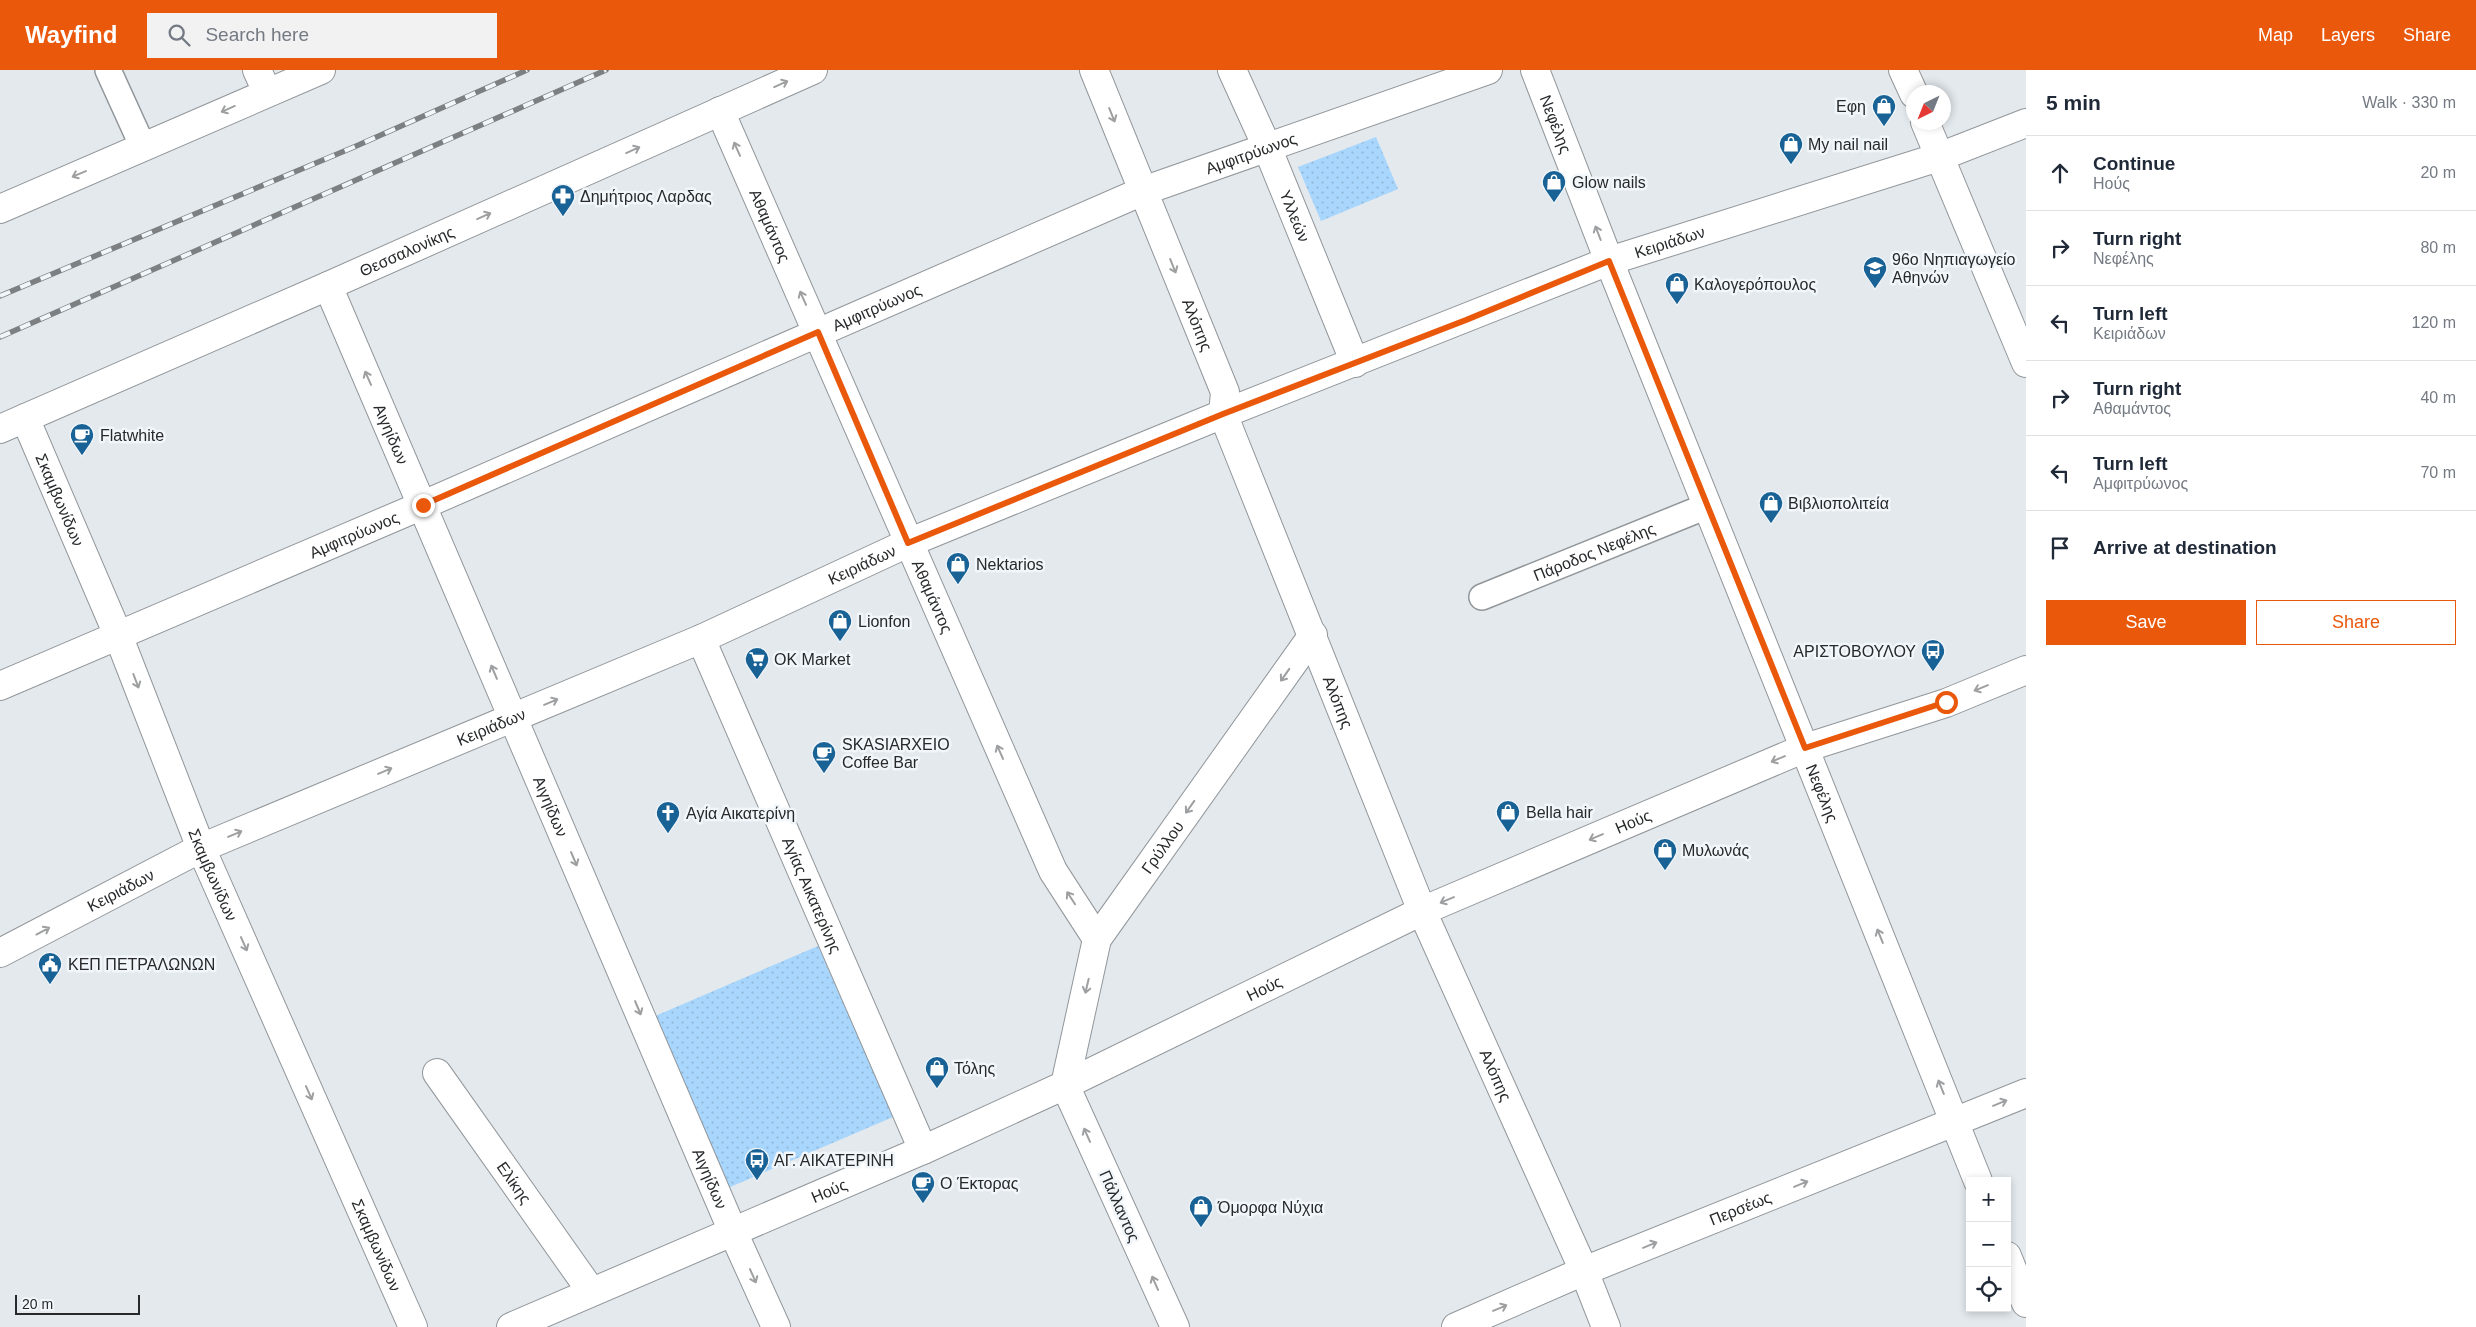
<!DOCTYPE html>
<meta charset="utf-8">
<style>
:root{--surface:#fff;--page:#f2f2f3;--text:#1f2937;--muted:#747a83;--line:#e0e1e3;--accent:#ea580c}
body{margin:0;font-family:Arial,sans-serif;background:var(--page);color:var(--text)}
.controls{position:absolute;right:15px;bottom:15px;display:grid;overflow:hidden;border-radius:0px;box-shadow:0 2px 8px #0003}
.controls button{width:45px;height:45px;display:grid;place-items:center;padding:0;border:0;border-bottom:1px solid var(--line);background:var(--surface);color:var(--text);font:25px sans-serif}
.compass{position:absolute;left:1906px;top:15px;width:45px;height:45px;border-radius:50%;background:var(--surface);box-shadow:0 2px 8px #0003;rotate:223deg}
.scale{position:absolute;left:15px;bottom:12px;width:125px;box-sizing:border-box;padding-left:5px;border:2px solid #27292b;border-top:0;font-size:14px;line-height:18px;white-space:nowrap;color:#27292b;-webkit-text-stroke:4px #f1f6fa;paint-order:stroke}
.stop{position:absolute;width:15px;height:15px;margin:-11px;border:4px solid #ea580c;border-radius:50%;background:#fff}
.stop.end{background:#ea580c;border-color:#fff;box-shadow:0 1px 5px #0008}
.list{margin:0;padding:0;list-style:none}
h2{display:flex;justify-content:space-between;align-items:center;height:65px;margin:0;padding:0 20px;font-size:21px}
h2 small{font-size:16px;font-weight:400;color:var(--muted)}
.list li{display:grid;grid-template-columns:32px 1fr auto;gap:15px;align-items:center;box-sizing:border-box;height:75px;padding:0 20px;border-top:1px solid var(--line)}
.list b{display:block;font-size:19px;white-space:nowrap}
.list p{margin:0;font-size:16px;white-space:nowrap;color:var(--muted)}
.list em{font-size:16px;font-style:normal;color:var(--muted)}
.actions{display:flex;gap:10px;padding:15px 20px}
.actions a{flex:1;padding:11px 0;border:1px solid var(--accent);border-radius:0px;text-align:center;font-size:18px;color:var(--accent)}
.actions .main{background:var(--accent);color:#fff}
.icon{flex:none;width:28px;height:28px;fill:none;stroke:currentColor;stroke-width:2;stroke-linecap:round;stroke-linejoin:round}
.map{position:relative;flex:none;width:2026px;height:1257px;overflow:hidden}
header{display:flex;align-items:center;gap:30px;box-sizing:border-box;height:70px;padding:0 25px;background:var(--accent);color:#fff}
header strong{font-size:24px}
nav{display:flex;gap:28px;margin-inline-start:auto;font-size:18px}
.search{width:350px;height:45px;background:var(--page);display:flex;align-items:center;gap:12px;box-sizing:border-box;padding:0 18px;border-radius:0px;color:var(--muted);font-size:19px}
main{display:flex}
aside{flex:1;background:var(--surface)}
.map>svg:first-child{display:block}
.park{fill:url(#park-dots)}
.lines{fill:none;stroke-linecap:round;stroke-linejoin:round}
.lane-casing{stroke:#91969a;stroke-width:28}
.street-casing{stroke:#91969a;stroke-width:30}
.secondary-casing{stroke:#91969a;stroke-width:30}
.lane{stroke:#fff;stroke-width:25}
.street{stroke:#fff;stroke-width:28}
.secondary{stroke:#fff;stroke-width:28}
.rail-casing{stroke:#7c8083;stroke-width:5.5}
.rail{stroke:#f1f6fa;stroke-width:4;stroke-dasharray:11;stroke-linecap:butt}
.oneway{stroke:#9e9fa0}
.route{stroke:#ea580c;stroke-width:6}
.labels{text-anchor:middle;stroke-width:5;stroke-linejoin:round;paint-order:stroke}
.poi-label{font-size:16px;fill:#27292b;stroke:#f1f6fa;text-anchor:start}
.street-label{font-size:16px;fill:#27292b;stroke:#f1f6fa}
</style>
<header>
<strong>Wayfind</strong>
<div class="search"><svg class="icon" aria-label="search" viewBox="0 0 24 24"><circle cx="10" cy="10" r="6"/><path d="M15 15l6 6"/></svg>Search here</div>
<nav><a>Map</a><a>Layers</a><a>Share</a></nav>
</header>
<main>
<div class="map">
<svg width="2026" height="1257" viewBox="0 0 2026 1257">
<defs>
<pattern id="park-dots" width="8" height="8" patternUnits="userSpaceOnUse" patternTransform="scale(1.25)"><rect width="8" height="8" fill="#a8d6fd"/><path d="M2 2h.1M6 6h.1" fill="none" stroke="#91b8d9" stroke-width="1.8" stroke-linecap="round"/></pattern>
</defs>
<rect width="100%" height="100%" fill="#e3e9ed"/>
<!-- park -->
<g class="park">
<path d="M 1376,67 L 1398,119 L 1321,151 L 1298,97 Z"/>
<path d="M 818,876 L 893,1047 L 721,1121 L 646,950 Z"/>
</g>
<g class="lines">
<!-- lane casing -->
<g class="lane-casing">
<g id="lane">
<path d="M 108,0 L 143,77"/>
<path id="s1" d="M 1482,527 L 1707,436"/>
</g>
</g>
<!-- street casing -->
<g class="street-casing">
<g id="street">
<path d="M 257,0 L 267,22"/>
<path id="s2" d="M 1094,0 L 1225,322 L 1223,344 L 1422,841 L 1584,1201 L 1606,1257"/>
<path id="s3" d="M 1232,0 L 1267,77 L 1355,293"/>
<path id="s4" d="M 1535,0 L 1609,191 L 1978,1111"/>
<path d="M 1903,0 L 1914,24"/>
<path id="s5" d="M 720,41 L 1053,801 L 1097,869"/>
<path d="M 1925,52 L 2026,293"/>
<path id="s6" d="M 328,216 L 733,1162 L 776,1257"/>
<path id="s7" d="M 25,348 L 118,565 L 201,778 L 413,1257"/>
<path id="s8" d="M 0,359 L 328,216 L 813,0"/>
<path id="s9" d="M 701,569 L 923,1080"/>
<path id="s10" d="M 0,616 L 423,435 L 1143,121 L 1488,0"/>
<path id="s11" d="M 437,1003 L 591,1221"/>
<path d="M 2007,1186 L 2026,1233"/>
<path id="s12" d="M 1175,1257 L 1065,1015 L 1097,869 L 1313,565"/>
<path id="s13" d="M 1456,1257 L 1584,1201 L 2026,1023"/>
</g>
</g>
<!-- secondary casing -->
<g class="secondary-casing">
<g id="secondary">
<path d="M 0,139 L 321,0"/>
<path id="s14" d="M 0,883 L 201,778 L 701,569 L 908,473 L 1223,344 L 1609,191 L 1939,87 L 2026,53"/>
<path id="s15" d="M 511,1257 L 923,1080 L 1065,1015 L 1422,841 L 1805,678 L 1946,633 L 2026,600"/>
</g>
</g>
<!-- lane -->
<use href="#lane" class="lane"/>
<!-- street -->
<use href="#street" class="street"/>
<!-- secondary -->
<use href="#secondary" class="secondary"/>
<!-- rail casing -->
<g class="rail-casing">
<g id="rail">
<path d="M 0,226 L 354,77 L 527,0"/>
<path d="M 0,267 L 606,0"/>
</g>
</g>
<!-- rail -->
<use href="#rail" class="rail"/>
</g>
<!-- one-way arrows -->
<defs><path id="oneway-shaft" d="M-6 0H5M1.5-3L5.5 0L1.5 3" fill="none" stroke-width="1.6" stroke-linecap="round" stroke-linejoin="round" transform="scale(1.25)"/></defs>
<g class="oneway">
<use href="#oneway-shaft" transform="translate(781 14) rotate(-24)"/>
<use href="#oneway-shaft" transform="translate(228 39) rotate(156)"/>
<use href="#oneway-shaft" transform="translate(1112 45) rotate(68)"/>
<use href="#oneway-shaft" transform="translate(737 79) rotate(-114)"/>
<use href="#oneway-shaft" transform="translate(633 80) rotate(-24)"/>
<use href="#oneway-shaft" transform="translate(79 104) rotate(157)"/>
<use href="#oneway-shaft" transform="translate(484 146) rotate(-24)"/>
<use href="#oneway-shaft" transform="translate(1598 163) rotate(-111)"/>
<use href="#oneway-shaft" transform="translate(1173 196) rotate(68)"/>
<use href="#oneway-shaft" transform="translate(803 228) rotate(-114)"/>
<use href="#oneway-shaft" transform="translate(368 308) rotate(-114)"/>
<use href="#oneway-shaft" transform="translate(494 602) rotate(-113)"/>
<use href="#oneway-shaft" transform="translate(1285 605) rotate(125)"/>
<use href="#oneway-shaft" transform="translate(136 611) rotate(69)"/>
<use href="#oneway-shaft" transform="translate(1981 618) rotate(158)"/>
<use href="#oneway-shaft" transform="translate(551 632) rotate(-23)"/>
<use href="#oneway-shaft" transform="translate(1000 682) rotate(-114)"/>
<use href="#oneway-shaft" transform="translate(1778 689) rotate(157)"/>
<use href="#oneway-shaft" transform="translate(385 701) rotate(-23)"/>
<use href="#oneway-shaft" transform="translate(1190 737) rotate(125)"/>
<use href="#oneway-shaft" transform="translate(235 764) rotate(-23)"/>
<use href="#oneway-shaft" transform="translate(1596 767) rotate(157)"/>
<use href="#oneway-shaft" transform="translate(574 789) rotate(67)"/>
<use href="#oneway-shaft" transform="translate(1071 828) rotate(-123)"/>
<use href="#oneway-shaft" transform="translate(1447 830) rotate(157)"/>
<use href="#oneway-shaft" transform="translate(43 861) rotate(-28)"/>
<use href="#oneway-shaft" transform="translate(1880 866) rotate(-112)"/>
<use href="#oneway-shaft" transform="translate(244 874) rotate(66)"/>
<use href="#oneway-shaft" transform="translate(1087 916) rotate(103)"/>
<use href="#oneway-shaft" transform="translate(638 938) rotate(67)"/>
<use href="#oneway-shaft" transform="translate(1941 1017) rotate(-112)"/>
<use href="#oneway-shaft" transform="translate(309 1023) rotate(66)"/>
<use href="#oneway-shaft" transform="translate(2000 1033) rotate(-22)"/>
<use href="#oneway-shaft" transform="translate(1087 1065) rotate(-114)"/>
<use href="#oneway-shaft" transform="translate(1801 1114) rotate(-22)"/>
<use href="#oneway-shaft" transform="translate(1650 1175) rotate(-22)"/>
<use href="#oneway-shaft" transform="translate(753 1206) rotate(66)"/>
<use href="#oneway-shaft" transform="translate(1155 1213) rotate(-114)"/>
<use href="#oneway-shaft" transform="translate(1500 1238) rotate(-23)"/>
</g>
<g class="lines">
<!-- route -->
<path class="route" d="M 423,435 L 818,262 L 908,473 L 1223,344 L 1466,250 L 1609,191 L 1805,678 L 1946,632"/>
</g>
<!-- icons -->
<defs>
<g id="shop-pin" transform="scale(1.25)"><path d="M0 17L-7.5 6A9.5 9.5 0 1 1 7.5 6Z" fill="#196296" stroke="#f1f6fa"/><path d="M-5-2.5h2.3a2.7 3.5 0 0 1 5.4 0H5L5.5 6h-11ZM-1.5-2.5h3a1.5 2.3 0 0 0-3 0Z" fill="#fff"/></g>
<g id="pharmacy-pin" transform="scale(1.25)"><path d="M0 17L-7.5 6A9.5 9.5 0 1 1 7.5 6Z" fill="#196296" stroke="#f1f6fa"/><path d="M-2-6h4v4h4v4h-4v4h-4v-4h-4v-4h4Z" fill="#fff"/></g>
<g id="school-pin" transform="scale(1.25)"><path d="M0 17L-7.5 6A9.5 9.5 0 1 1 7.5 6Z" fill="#196296" stroke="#f1f6fa"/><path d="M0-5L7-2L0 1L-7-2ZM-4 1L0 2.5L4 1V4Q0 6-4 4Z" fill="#fff"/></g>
<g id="cafe-pin" transform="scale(1.25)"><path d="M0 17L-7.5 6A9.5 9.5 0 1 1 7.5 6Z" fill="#196296" stroke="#f1f6fa"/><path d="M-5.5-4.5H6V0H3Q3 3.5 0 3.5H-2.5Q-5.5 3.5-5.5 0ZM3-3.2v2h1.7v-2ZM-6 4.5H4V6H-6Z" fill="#fff"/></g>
<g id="bus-pin" transform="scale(1.25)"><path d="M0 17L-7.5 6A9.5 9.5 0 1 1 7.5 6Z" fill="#196296" stroke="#f1f6fa"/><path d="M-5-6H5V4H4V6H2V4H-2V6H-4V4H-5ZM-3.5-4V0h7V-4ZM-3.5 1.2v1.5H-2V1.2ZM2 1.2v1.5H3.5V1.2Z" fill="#fff"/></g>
<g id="supermarket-pin" transform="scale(1.25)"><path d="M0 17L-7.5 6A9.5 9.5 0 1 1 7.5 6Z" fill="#196296" stroke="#f1f6fa"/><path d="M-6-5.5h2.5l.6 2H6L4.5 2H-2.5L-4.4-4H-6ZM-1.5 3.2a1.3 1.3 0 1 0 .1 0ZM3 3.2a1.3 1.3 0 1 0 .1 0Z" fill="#fff"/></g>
<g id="church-pin" transform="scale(1.25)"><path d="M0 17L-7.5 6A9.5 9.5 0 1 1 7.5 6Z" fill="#196296" stroke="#f1f6fa"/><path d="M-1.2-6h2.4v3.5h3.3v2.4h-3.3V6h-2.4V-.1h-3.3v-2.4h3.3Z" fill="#fff"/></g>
<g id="civic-pin" transform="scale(1.25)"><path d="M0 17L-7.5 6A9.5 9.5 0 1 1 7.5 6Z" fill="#196296" stroke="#f1f6fa"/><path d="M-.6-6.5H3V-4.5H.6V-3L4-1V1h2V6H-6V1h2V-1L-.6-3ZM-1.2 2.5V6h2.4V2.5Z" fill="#fff"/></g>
</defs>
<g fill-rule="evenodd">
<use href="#shop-pin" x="1884" y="36"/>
<use href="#shop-pin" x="1791" y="74"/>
<use href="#shop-pin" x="1554" y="112"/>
<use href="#pharmacy-pin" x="563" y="126"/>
<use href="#school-pin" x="1875" y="198"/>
<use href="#shop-pin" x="1677" y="214"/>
<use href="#cafe-pin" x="82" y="365"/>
<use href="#shop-pin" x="1771" y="433"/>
<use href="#shop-pin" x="958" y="494"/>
<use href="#shop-pin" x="840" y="551"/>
<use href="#bus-pin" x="1933" y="581"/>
<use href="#supermarket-pin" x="757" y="589"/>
<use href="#cafe-pin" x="824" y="683"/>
<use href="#shop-pin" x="1508" y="742"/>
<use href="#church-pin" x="668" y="743"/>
<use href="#shop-pin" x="1665" y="780"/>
<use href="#civic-pin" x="50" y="894"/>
<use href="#shop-pin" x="937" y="998"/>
<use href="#bus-pin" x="757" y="1090"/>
<use href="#cafe-pin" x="923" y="1113"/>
<use href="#shop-pin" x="1201" y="1137"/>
</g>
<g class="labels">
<!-- poi labels -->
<g class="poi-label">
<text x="1866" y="42" text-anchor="end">Εφη</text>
<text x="1808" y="80">My nail nail</text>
<text x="1572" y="118">Glow nails</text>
<text x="580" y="132">Δημήτριος Λαρδας</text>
<text x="1892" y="195">96ο Νηπιαγωγείο<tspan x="1892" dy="18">Αθηνών</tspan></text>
<text x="1694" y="220">Καλογερόπουλος</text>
<text x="100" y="371">Flatwhite</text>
<text x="1788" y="439">Βιβλιοπολιτεία</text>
<text x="976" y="500">Nektarios</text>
<text x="858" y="557">Lionfon</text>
<text x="1916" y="587" text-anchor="end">ΑΡΙΣΤΟΒΟΥΛΟΥ</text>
<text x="774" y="595">OK Market</text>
<text x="842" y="680">SKASIARXEIO<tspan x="842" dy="18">Coffee Bar</tspan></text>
<text x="1526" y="748">Bella hair</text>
<text x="686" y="749">Αγία Αικατερίνη</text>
<text x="1682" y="786">Μυλωνάς</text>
<text x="68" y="900">ΚΕΠ ΠΕΤΡΑΛΩΝΩΝ</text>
<text x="954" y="1004">Τόλης</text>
<text x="774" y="1096">ΑΓ. ΑΙΚΑΤΕΡΙΝΗ</text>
<text x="940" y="1119">Ο Έκτορας</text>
<text x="1218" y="1143">Όμορφα Νύχια</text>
</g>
<!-- street labels -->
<g class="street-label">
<text dy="6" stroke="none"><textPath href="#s4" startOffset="58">Νεφέλης</textPath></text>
<text dy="6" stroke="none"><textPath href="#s10" startOffset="1360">Αμφιτρύωνος</textPath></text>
<text dy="6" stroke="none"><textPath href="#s3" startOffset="159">Υλλεών</textPath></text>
<text dy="6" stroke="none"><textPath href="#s5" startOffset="125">Αθαμάντος</textPath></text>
<text dy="6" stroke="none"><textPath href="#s14" startOffset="1816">Κειριάδων</textPath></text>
<text dy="6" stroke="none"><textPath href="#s8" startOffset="444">Θεσσαλονίκης</textPath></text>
<text dy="6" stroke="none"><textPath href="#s10" startOffset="955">Αμφιτρύωνος</textPath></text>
<text dy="6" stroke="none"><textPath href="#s2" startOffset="275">Αλόπης</textPath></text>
<text dy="6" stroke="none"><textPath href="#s6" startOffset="161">Αιγηίδων</textPath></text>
<text dy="6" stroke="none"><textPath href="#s7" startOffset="89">Σκαμβωνίδων</textPath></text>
<text dy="6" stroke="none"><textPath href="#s10" startOffset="385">Αμφιτρύωνος</textPath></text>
<text dy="6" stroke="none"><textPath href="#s1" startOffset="121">Πάροδος Νεφέλης</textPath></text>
<text dy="6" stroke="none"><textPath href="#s14" startOffset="946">Κειριάδων</textPath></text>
<text dy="6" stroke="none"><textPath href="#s5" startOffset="530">Αθαμάντος</textPath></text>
<text dy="6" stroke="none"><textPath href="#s2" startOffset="680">Αλόπης</textPath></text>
<text dy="6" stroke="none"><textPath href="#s14" startOffset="541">Κειριάδων</textPath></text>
<text dy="6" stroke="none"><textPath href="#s4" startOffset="778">Νεφέλης</textPath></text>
<text dy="6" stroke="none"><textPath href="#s6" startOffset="566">Αιγηίδων</textPath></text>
<text dy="6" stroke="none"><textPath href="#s15" startOffset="1231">Ηούς</textPath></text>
<text dy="6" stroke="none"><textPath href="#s12" startOffset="528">Γρύλλου</textPath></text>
<text dy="6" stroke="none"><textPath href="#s7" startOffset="494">Σκαμβωνίδων</textPath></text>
<text dy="6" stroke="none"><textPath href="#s14" startOffset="136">Κειριάδων</textPath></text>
<text dy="6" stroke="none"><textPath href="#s9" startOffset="279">Αγίας Αικατερίνης</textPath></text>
<text dy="6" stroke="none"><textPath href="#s15" startOffset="826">Ηούς</textPath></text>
<text dy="6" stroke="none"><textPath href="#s2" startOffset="1085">Αλόπης</textPath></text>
<text dy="6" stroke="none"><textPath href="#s6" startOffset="971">Αιγηίδων</textPath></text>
<text dy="6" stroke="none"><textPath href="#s11" startOffset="134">Ελίκης</textPath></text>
<text dy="6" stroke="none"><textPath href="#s15" startOffset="346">Ηούς</textPath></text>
<text transform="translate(1120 1136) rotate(66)" y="6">Πάλλαντος</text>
<text dy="6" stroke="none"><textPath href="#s13" startOffset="308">Περσέως</textPath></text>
<text dy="6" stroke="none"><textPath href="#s7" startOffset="899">Σκαμβωνίδων</textPath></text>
</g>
</g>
</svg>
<div class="controls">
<button>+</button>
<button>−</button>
<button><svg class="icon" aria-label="locate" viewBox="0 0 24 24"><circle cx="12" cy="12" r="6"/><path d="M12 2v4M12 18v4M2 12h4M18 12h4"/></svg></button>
</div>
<svg class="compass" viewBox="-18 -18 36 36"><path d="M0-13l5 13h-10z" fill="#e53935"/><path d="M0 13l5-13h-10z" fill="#747a83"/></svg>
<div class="scale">20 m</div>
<div class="stop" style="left:1946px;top:632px"></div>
<div class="stop end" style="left:423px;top:435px"></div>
</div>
<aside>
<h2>5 min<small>Walk · 330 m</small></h2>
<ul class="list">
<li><svg class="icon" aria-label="ahead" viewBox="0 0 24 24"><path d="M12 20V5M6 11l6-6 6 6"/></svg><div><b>Continue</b><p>Ηούς</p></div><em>20 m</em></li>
<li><svg class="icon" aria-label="right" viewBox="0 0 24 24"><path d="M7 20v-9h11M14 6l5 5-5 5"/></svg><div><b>Turn right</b><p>Νεφέλης</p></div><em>80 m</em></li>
<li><svg class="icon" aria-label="left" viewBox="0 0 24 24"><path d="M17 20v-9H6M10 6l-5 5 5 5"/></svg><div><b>Turn left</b><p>Κειριάδων</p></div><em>120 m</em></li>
<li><svg class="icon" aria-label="right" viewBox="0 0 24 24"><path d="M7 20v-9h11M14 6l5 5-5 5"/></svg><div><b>Turn right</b><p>Αθαμάντος</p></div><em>40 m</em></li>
<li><svg class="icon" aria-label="left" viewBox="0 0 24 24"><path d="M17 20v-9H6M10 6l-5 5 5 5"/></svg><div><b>Turn left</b><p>Αμφιτρύωνος</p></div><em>70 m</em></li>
<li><svg class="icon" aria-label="arrive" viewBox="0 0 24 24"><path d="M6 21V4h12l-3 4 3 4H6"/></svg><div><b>Arrive at destination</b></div></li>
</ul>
<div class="actions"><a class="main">Save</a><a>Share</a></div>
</aside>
</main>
